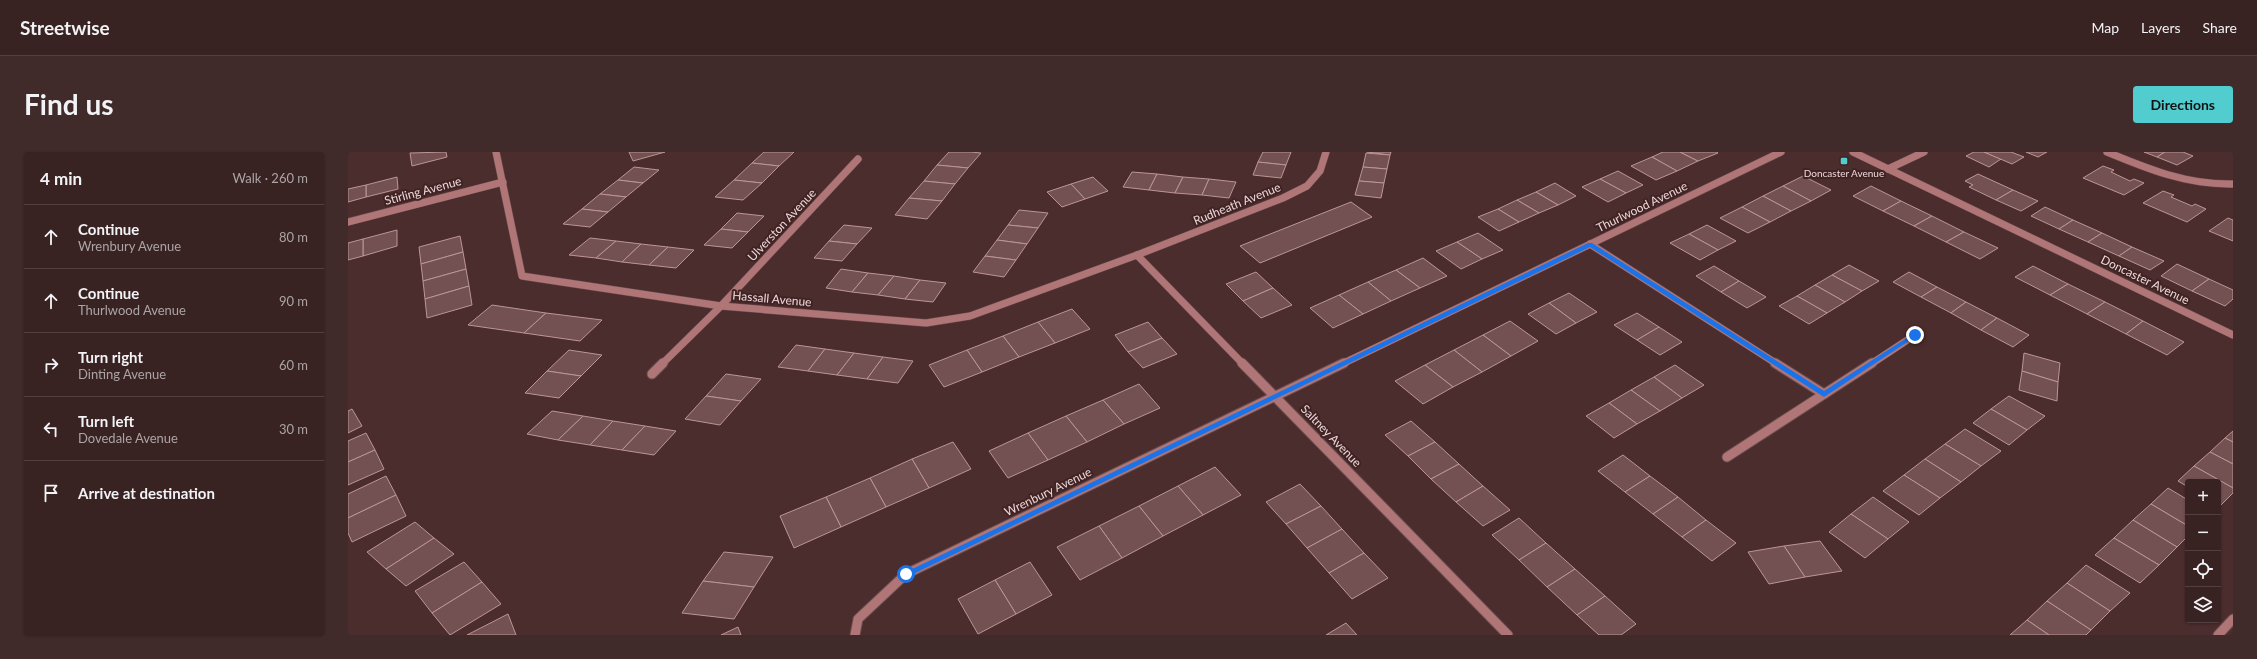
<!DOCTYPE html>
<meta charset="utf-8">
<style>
:root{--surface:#392222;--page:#402a2a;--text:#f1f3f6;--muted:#aba4a5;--line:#533f40;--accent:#52cdcf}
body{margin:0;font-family:Lato,sans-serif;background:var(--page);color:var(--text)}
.controls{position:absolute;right:12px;bottom:12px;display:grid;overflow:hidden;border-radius:4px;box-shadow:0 1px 3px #0004}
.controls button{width:36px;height:36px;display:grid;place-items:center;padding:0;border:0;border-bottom:1px solid var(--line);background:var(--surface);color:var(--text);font:20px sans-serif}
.stop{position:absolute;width:12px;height:12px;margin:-9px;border:3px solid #1a73e8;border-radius:50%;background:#fff}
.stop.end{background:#1a73e8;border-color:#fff;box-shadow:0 1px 4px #0008}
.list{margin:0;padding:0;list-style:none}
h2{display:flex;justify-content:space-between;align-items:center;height:52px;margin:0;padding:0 16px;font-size:17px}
h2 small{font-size:13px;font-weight:400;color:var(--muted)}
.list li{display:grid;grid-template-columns:26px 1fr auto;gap:12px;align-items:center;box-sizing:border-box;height:64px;padding:0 16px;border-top:1px solid var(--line)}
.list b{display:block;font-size:15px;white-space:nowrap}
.list p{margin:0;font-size:13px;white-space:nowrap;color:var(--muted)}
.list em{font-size:13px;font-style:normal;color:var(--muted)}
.icon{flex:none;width:22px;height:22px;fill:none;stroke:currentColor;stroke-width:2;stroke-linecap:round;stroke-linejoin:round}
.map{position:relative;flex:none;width:1885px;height:483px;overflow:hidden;border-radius:4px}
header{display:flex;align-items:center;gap:24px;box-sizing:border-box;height:56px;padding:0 20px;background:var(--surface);border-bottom:1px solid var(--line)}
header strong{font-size:19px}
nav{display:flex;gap:22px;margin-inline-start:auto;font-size:14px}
.intro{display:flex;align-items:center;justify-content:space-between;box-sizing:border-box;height:96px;padding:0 24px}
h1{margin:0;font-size:28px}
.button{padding:10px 18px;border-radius:4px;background:var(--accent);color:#111;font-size:14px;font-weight:700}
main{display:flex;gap:24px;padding:0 24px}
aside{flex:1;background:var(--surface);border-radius:4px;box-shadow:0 1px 3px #0004}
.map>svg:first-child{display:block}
.building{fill:#735051;stroke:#bc9696}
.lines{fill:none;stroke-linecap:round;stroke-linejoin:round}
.minor-far1-casing{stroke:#694c4d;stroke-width:8}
.minor-casing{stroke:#694c4d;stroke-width:11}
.minor-far1{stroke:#b07577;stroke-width:7}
.minor{stroke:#b07577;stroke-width:9}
.route{fill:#1a73e8}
.poi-dot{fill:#52cdcf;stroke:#412324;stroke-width:1.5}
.labels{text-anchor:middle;stroke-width:4;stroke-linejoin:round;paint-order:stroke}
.far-poi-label{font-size:10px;fill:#edd8d9;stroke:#412324}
.street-label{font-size:12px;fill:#edd8d9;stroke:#412324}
</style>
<header>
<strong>Streetwise</strong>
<nav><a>Map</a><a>Layers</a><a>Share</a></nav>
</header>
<div class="intro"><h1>Find us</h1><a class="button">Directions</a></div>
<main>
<aside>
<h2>4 min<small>Walk · 260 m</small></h2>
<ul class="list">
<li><svg class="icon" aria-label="ahead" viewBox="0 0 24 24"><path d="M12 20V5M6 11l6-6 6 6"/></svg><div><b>Continue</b><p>Wrenbury Avenue</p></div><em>80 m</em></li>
<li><svg class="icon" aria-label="ahead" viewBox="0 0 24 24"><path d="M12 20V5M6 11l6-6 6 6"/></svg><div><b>Continue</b><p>Thurlwood Avenue</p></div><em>90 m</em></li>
<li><svg class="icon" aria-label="right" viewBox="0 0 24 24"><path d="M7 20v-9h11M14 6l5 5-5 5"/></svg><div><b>Turn right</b><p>Dinting Avenue</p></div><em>60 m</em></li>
<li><svg class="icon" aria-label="left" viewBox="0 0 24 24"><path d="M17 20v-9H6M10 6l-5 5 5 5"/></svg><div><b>Turn left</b><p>Dovedale Avenue</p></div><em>30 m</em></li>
<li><svg class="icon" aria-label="arrive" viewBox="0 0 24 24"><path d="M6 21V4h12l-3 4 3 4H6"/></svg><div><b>Arrive at destination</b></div></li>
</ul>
</aside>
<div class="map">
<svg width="1885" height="483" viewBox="0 0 1885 483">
<rect width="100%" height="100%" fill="#4c2d2e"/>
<!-- building -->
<g class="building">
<path d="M 98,0 L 99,5 L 64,14 L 62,1 Z"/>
<path d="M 281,0 L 317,0 L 285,9 Z"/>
<path d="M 416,0 L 446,0 L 431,14 L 404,11 Z"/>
<path d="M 601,0 L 623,0 L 633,1 L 620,16 L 589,13 Z"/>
<path d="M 915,0 L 943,0 L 938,13 L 910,10 Z"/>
<path d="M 1019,0 L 1043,0 L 1042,3 Z"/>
<path d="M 1315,0 L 1332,0 L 1350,9 L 1329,19 L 1304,5 Z"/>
<path d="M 1332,0 L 1369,0 L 1370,1 L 1350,9 Z"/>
<path d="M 1626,0 L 1636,0 L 1653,7 L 1641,15 L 1618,4 Z"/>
<path d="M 1636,0 L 1663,0 L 1676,5 L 1664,12 Z"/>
<path d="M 1678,0 L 1699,0 L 1690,5 Z"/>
<path d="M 1796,0 L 1817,0 L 1809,5 Z"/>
<path d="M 1817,0 L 1835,0 L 1845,4 L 1829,13 L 1809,5 Z"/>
<path d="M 1018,1 L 1042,3 L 1039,17 L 1015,15 Z"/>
<path d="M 1304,5 L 1329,19 L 1308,28 L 1283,14 Z"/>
<path d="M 910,10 L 938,13 L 933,26 L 905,23 Z"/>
<path d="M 404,11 L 431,14 L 414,31 L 386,28 Z"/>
<path d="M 589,13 L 620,16 L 607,32 L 576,29 Z"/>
<path d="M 1755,14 L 1766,18 L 1763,20 L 1782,29 L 1786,27 L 1796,31 L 1776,43 L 1735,26 Z"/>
<path d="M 286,15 L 311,18 L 295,31 L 270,28 Z"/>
<path d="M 1015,15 L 1039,17 L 1036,31 L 1011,29 Z"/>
<path d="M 1270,19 L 1295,33 L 1278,41 L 1252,27 Z"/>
<path d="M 784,20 L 809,22 L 801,38 L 775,35 Z"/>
<path d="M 809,22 L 835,25 L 827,41 L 801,38 Z"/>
<path d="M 1630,22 L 1665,38 L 1648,48 L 1621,35 L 1625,33 L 1617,29 Z"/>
<path d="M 1455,24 L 1483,38 L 1463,49 L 1435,34 Z"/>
<path d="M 49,25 L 50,37 L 18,45 L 18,33 Z"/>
<path d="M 745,25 L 760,39 L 737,47 L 723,32 Z"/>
<path d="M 835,25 L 861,27 L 854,43 L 827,41 Z"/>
<path d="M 861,27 L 888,30 L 881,46 L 854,43 Z"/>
<path d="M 1252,27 L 1278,41 L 1260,50 L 1234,35 Z"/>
<path d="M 270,28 L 295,31 L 278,45 L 252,42 Z"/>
<path d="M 386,28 L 414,31 L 395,48 L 367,45 Z"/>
<path d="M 576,29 L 607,32 L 594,49 L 561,46 Z"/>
<path d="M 1011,29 L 1036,31 L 1033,46 L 1007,43 Z"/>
<path d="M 1207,31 L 1228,44 L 1210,53 L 1188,40 Z"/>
<path d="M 723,32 L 737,47 L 714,55 L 699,40 Z"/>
<path d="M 18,33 L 18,45 L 0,50 L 0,37 Z"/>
<path d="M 1435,34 L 1463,49 L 1443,59 L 1415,44 Z"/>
<path d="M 1523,34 L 1553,49 L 1535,59 L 1505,44 Z"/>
<path d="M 1665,38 L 1690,49 L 1673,59 L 1648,48 Z"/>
<path d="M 1815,39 L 1826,43 L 1823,45 L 1844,54 L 1847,52 L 1858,57 L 1839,70 L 1795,51 Z"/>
<path d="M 1188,40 L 1210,53 L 1191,61 L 1169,48 Z"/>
<path d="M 252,42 L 278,45 L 260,60 L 234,57 Z"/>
<path d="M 1415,44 L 1443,59 L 1422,70 L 1394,55 Z"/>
<path d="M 561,46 L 594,49 L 579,67 L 547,63 Z"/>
<path d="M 1169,48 L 1191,61 L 1171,70 L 1150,57 Z"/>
<path d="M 1553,49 L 1584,64 L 1566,74 L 1535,59 Z"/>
<path d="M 1003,50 L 1024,65 L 912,111 L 892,94 Z"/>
<path d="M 1394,55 L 1422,70 L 1400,81 L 1372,66 Z"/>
<path d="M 1697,55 L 1725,68 L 1711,77 L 1683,64 Z"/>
<path d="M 234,57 L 260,60 L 242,75 L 215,72 Z"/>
<path d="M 1150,57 L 1171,70 L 1151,79 L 1130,65 Z"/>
<path d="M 671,58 L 700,61 L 690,76 L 660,73 Z"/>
<path d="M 389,61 L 416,64 L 400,80 L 373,77 Z"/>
<path d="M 1584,64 L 1616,80 L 1598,90 L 1566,74 Z"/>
<path d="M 1880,66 L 1885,68 L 1885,89 L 1861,79 Z"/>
<path d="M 1725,68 L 1754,81 L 1740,90 L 1711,77 Z"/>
<path d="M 496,73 L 524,76 L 509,92 L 481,89 Z"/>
<path d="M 660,73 L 690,76 L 679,92 L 649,88 Z"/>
<path d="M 1359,73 L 1388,89 L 1370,98 L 1341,82 Z"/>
<path d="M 373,77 L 400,80 L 384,96 L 356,93 Z"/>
<path d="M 49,78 L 49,94 L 15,104 L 15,87 Z"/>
<path d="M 1616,80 L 1650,96 L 1632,107 L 1598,90 Z"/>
<path d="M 1130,81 L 1155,98 L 1134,107 L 1109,90 Z"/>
<path d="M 1754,81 L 1784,95 L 1771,104 L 1740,90 Z"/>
<path d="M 1341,82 L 1370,98 L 1352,108 L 1322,91 Z"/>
<path d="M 112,84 L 115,100 L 73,112 L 71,95 Z"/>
<path d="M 242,86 L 268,89 L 248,106 L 221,103 Z"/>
<path d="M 15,87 L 15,104 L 0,108 L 0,91 Z"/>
<path d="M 649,88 L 679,92 L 668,108 L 637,104 Z"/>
<path d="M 268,89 L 293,92 L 274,110 L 248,106 Z"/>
<path d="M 481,89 L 509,92 L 494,109 L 466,106 Z"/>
<path d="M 1109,90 L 1134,107 L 1113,117 L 1088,99 Z"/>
<path d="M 293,92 L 320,95 L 301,113 L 274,110 Z"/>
<path d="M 320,95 L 346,98 L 328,116 L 301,113 Z"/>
<path d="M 1784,95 L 1816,109 L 1802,118 L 1771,104 Z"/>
<path d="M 115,100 L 118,117 L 75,129 L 73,112 Z"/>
<path d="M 637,104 L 668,108 L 656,125 L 625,120 Z"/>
<path d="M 1075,106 L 1099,124 L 1072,136 L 1048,118 Z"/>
<path d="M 1829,112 L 1861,127 L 1844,139 L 1813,124 Z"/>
<path d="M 1501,113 L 1531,129 L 1514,139 L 1484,123 Z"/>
<path d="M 1366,114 L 1391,129 L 1373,140 L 1348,124 Z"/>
<path d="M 1685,114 L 1720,132 L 1702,143 L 1667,125 Z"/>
<path d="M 118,117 L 121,134 L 77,147 L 75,129 Z"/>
<path d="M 493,117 L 520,121 L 504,140 L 478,136 Z"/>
<path d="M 1048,118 L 1072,136 L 1043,149 L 1020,130 Z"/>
<path d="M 908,120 L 925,136 L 895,149 L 878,132 Z"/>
<path d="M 1561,120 L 1589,135 L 1573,145 L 1545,130 Z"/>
<path d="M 520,121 L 546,124 L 530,143 L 504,140 Z"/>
<path d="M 1484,123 L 1514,139 L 1497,150 L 1467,133 Z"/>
<path d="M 546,124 L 572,128 L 557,147 L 530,143 Z"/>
<path d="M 1861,127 L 1885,138 L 1885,147 L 1877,154 L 1844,139 Z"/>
<path d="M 572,128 L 598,131 L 585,150 L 557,147 Z"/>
<path d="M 1391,129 L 1418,145 L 1399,156 L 1373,140 Z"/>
<path d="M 1020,130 L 1043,149 L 1015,162 L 991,143 Z"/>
<path d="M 1720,132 L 1757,150 L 1739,162 L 1702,143 Z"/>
<path d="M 1467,133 L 1497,150 L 1479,161 L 1449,144 Z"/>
<path d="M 121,134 L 124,153 L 79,166 L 77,147 Z"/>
<path d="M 1589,135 L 1618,150 L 1603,161 L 1573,145 Z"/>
<path d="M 925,136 L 944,153 L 913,166 L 895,149 Z"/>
<path d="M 1221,141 L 1249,160 L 1228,171 L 1201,151 Z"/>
<path d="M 991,143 L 1015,162 L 985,176 L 962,156 Z"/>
<path d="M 1449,144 L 1479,161 L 1461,172 L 1431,154 Z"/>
<path d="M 1618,150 L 1649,166 L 1633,178 L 1603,161 Z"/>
<path d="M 1757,150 L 1795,169 L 1778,182 L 1739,162 Z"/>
<path d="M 1201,151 L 1228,171 L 1208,182 L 1180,162 Z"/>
<path d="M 144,153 L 198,161 L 176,181 L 120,173 Z"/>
<path d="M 724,157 L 742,177 L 707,191 L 690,170 Z"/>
<path d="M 198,161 L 254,168 L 232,189 L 176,181 Z"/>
<path d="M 1289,161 L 1311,175 L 1289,188 L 1266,173 Z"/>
<path d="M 1649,166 L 1681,183 L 1665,195 L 1633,178 Z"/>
<path d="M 1162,169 L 1190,189 L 1163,204 L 1135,183 Z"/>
<path d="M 1795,169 L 1836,190 L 1819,203 L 1778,182 Z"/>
<path d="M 690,170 L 707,191 L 671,205 L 655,184 Z"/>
<path d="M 800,170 L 814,186 L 780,200 L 767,183 Z"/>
<path d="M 1311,175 L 1334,190 L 1312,203 L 1289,188 Z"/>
<path d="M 1135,183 L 1163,204 L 1134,220 L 1106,198 Z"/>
<path d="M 655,184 L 671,205 L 634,220 L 619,198 Z"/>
<path d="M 814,186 L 829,202 L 795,216 L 780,200 Z"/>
<path d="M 448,193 L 477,197 L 460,219 L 430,215 Z"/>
<path d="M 477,197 L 506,201 L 489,223 L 460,219 Z"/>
<path d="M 221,198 L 254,203 L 233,224 L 199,219 Z"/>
<path d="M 619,198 L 634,220 L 596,235 L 581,213 Z"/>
<path d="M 1106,198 L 1134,220 L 1105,235 L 1077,213 Z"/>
<path d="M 506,201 L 535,205 L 519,227 L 489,223 Z"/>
<path d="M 1676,201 L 1712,211 L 1710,230 L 1674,219 Z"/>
<path d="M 535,205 L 565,209 L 550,231 L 519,227 Z"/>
<path d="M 1077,213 L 1105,235 L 1075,252 L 1047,229 Z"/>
<path d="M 1327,213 L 1356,233 L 1334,246 L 1306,225 Z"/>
<path d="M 199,219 L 233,224 L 211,246 L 177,241 Z"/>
<path d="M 1674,219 L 1710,230 L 1709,249 L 1671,238 Z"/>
<path d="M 378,222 L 413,227 L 393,249 L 358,244 Z"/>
<path d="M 1306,225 L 1334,246 L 1312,259 L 1283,238 Z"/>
<path d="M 791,232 L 812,256 L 776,272 L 755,248 Z"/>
<path d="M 1283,238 L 1312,259 L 1289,272 L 1261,251 Z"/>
<path d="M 358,244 L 393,249 L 372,273 L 337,267 Z"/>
<path d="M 1661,244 L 1697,264 L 1679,278 L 1643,257 Z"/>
<path d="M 755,248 L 776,272 L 739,290 L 718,264 Z"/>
<path d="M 1261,251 L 1289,272 L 1266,286 L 1238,264 Z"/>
<path d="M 4,257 L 14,274 L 0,281 L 0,259 Z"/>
<path d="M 1643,257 L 1679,278 L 1661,293 L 1625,271 Z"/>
<path d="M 204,259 L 235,264 L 210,288 L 179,282 Z"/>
<path d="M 235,264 L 265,269 L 242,293 L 210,288 Z"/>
<path d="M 718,264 L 739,290 L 700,308 L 680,281 Z"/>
<path d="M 265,269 L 297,274 L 274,298 L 242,293 Z"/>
<path d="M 1063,269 L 1087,290 L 1060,304 L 1037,283 Z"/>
<path d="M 297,274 L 328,279 L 306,303 L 274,298 Z"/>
<path d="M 1617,277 L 1653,299 L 1633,314 L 1597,292 Z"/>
<path d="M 1885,279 L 1885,290 L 1877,286 Z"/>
<path d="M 18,281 L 27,298 L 0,310 L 0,289 Z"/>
<path d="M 680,281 L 700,308 L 660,326 L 641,299 Z"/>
<path d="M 1877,286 L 1885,290 L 1885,312 L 1862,300 Z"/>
<path d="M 605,290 L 623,317 L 581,336 L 564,307 Z"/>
<path d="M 1087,290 L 1111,312 L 1083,327 L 1060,304 Z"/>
<path d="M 1597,292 L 1633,314 L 1613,330 L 1577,307 Z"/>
<path d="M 27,298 L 36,317 L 0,333 L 0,310 Z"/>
<path d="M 1862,300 L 1885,312 L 1885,336 L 1846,314 Z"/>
<path d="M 1275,303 L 1302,324 L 1277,340 L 1250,319 Z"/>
<path d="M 564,307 L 581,336 L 538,355 L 522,326 Z"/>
<path d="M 1577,307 L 1613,330 L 1592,346 L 1556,323 Z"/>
<path d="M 1111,312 L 1135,334 L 1108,350 L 1083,327 Z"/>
<path d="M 1846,314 L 1885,336 L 1885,341 L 1873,353 L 1870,352 L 1870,330 L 1840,330 L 1840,335 L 1830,329 Z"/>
<path d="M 867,315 L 893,343 L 855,363 L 830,334 Z"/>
<path d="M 1556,323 L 1592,346 L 1571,363 L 1535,339 Z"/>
<path d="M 38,324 L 48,343 L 0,366 L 0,342 Z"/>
<path d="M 1302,324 L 1330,345 L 1305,362 L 1277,340 Z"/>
<path d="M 522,326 L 538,355 L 493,375 L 478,345 Z"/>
<path d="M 952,332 L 973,354 L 938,372 L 918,350 Z"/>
<path d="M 830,334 L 855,363 L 815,384 L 791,354 Z"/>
<path d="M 1135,334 L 1162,358 L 1135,374 L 1108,350 Z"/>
<path d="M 1820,336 L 1840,348 L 1840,374 L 1803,352 Z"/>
<path d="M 48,343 L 58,364 L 4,390 L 0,381 L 0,366 Z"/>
<path d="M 478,345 L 493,375 L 446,396 L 432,364 Z"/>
<path d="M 1330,345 L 1358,368 L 1334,385 L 1305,362 Z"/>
<path d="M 1525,345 L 1561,370 L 1540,387 L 1503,362 Z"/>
<path d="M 1803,352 L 1840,374 L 1840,384 L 1829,395 L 1785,368 Z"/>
<path d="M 791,354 L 815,384 L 774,406 L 751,374 Z"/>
<path d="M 973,354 L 994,377 L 959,396 L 938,372 Z"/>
<path d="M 1503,362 L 1540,387 L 1517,406 L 1481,380 Z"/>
<path d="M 1171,366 L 1198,391 L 1171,408 L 1144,383 Z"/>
<path d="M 1358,368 L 1388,391 L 1364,409 L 1334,385 Z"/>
<path d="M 1785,368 L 1829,395 L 1811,413 L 1766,386 Z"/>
<path d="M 67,370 L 86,386 L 38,417 L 19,400 Z"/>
<path d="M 751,374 L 774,406 L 732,428 L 709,395 Z"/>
<path d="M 994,377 L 1016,401 L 981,421 L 959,396 Z"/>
<path d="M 86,386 L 106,402 L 58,434 L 38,417 Z"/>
<path d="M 1766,386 L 1811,413 L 1792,431 L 1747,403 Z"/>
<path d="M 1472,389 L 1494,419 L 1457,425 L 1436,394 Z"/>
<path d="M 1198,391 L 1227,417 L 1199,435 L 1171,408 Z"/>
<path d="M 1436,394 L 1457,425 L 1421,432 L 1400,400 Z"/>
<path d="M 376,400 L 425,405 L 406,435 L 355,429 Z"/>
<path d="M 1016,401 L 1040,426 L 1004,447 L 981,421 Z"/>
<path d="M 116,410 L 134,430 L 84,461 L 67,439 Z"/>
<path d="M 682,410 L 704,443 L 668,462 L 647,428 Z"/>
<path d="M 1738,413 L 1782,441 L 1762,459 L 1719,431 Z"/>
<path d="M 1227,417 L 1257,444 L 1229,463 L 1199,435 Z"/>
<path d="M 647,428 L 668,462 L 630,482 L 610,447 Z"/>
<path d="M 355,429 L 406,435 L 386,467 L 334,461 Z"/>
<path d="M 134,430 L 153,452 L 102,483 L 84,461 Z"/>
<path d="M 1719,431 L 1762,459 L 1743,478 L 1699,449 Z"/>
<path d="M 1257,444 L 1288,472 L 1273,483 L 1251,483 L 1229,463 Z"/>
<path d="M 1699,449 L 1743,478 L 1738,483 L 1701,483 L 1679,468 Z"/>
<path d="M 160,462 L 168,483 L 119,483 Z"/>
<path d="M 1679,468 L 1701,483 L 1662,483 Z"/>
<path d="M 998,471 L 1009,483 L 978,483 Z"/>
<path d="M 390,475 L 393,483 L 373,483 Z"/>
</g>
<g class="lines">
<!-- minor-far1 casing -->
<g class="minor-far1-casing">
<g id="minor-far1">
<path d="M 148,0 L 174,124 L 373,154 L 578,171 L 622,164 L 789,103 L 935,46 L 959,34 L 972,19 L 978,0"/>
<path d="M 1505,0 L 1885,183"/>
<path d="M 1759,0 C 1800,17 1839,33 1885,32"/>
<path d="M 1540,17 L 1576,0"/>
<path d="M 0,70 L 155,30"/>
<path d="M 1242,92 L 1429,212"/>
<path d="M 789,103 L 895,212"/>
<path d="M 314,212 L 373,154 L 510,7"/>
<path d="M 994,212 L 1433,0"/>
<path d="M 1523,212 L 1567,183"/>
</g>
</g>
<!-- minor casing -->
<g class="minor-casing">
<g id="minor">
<path d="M 894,211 L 1160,483"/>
<path d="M 1427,211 L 1476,242"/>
<path d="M 304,222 L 315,211"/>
<path d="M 1379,305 L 1524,211"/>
<path d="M 507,483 L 510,467 L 558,422 L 996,211"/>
<path d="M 1870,483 L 1885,467"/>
</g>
</g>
<!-- minor-far1 -->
<use href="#minor-far1" class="minor-far1"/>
<!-- minor -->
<use href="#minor" class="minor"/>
</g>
<!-- route -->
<path class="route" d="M 1240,91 L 1244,91 L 1476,239 L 1565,182 L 1570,183 L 1476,245 L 1242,95 L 561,424 L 555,424 L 554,422 Z"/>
<!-- markers -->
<rect class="poi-dot" x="1492" y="5" width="8" height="8" rx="2"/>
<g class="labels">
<!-- far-poi labels -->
<g class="far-poi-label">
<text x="1496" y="25">Doncaster Avenue</text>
</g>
<!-- street labels -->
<g class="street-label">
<text transform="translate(75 39) rotate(-15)" y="4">Stirling Avenue</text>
<text transform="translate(889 52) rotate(-22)" y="4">Rudheath Avenue</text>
<text transform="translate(1294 55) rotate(-26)" y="4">Thurlwood Avenue</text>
<text transform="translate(434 73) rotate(-47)" y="4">Ulverston Avenue</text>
<text transform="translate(1797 128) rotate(26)" y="4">Doncaster Avenue</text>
<text transform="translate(424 147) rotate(5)" y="4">Hassall Avenue</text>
<text transform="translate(983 284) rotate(46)" y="4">Saltney Avenue</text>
<text transform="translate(700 340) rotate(-26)" y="4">Wrenbury Avenue</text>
</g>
</g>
</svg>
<div class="controls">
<button>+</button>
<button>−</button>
<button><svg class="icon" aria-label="locate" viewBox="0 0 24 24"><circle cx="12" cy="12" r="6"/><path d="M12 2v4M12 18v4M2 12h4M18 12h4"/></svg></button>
<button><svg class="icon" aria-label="layers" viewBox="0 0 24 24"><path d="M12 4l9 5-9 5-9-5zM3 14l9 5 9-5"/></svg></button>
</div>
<div class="stop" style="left:558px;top:422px"></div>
<div class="stop end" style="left:1567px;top:183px"></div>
</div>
</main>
